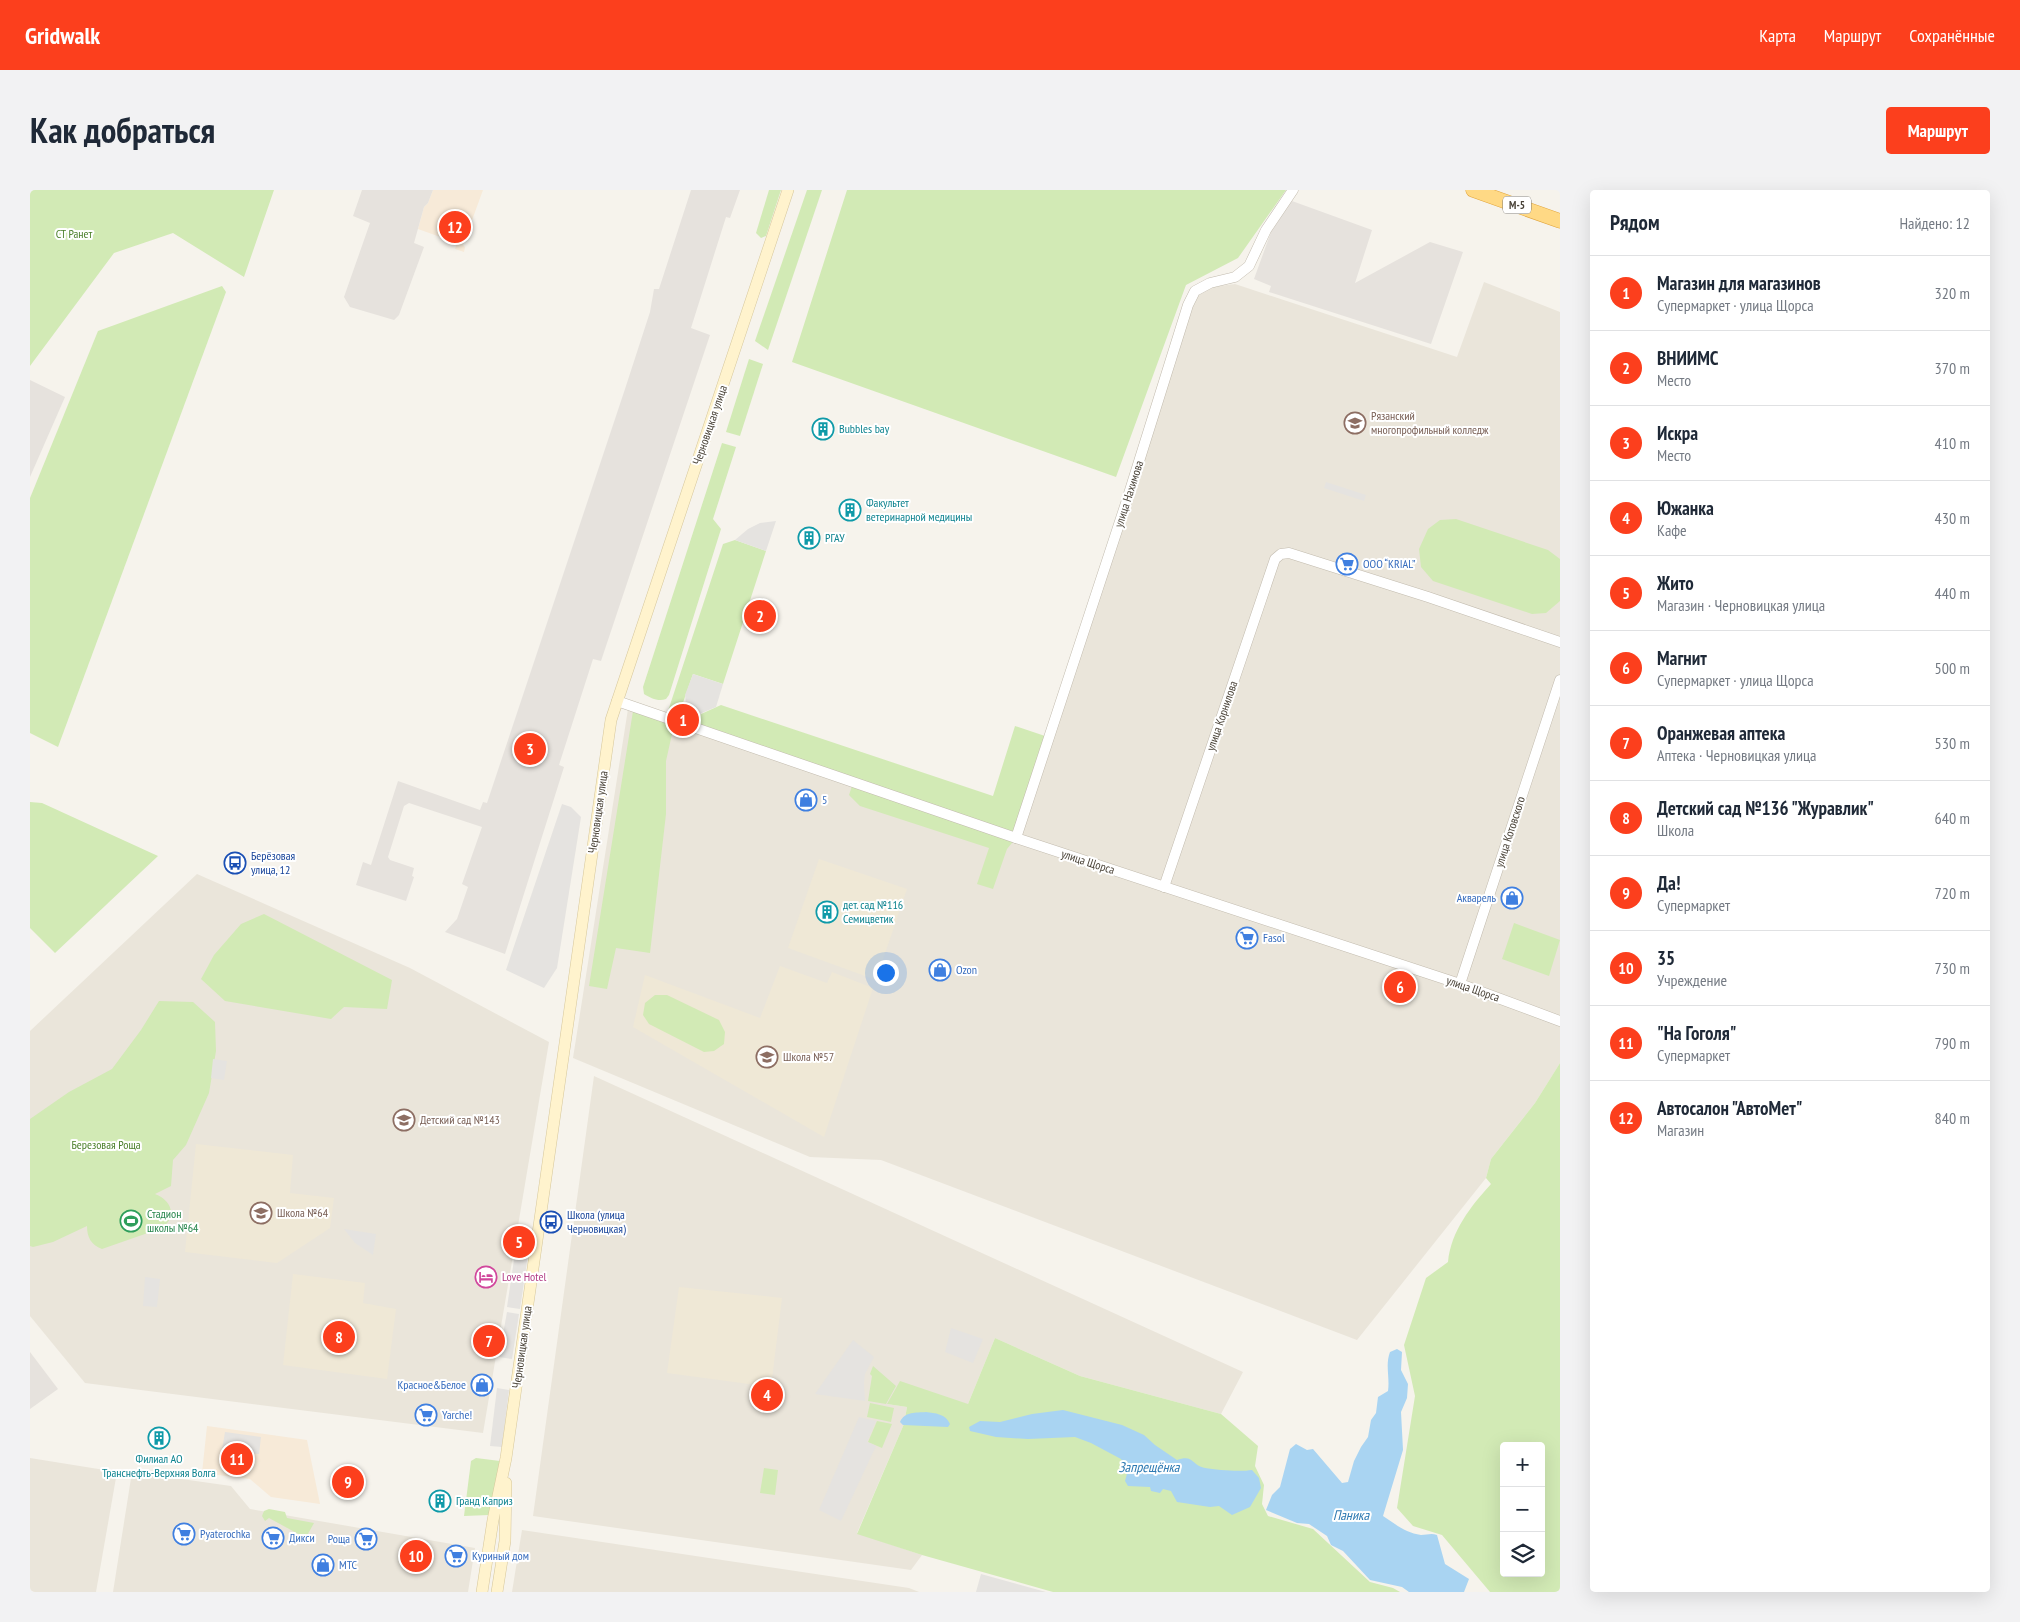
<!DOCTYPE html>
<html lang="ru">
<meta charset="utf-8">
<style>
:root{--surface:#fff;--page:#f2f2f3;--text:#1f2937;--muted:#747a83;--line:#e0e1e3;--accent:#fc3f1d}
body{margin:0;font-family:"PT Sans Narrow",sans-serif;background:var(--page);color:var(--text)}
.controls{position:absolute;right:15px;bottom:15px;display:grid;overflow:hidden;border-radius:5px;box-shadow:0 5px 20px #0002}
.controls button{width:45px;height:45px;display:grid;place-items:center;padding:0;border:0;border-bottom:1px solid var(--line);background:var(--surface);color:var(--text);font:25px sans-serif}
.you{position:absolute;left:855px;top:782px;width:18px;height:18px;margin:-12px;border:4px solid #fff;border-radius:50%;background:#1a73e8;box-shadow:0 0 0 8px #1a73e833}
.badge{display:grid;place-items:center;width:32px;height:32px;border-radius:50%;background:var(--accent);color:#fff;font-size:16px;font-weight:700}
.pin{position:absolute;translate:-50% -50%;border:2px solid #fff;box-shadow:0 1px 5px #0006}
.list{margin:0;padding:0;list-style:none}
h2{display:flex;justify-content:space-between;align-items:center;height:65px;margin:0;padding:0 20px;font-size:21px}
h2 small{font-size:16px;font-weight:400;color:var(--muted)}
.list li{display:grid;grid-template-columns:32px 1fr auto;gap:15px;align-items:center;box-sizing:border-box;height:75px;padding:0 20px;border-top:1px solid var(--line)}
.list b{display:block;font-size:19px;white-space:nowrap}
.list p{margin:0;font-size:16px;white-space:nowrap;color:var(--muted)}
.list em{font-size:16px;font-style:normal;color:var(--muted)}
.icon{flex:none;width:28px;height:28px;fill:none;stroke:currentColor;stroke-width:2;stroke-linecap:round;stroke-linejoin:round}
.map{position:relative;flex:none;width:1530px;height:1402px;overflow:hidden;border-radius:5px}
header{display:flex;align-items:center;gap:30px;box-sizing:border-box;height:70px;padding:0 25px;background:var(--accent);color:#fff}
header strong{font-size:24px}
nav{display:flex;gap:28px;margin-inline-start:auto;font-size:18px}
.intro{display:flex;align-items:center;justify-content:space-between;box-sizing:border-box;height:120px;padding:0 30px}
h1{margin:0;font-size:35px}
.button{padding:12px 22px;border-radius:5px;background:var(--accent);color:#fff;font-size:18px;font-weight:700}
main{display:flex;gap:30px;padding:0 30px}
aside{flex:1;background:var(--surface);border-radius:5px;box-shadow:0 5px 20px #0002}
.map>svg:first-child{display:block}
.residential{fill:#eae5da}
.commercial{fill:#f7ead8}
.industrial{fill:#e6e2dd}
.education{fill:#efe8d6}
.green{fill:#d2eab5;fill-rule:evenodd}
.parking{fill:#e5e3e0}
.water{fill:#a9d4f2}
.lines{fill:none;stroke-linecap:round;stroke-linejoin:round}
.tertiary-casing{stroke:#c2bbae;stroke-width:11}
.secondary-casing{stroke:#d6c79b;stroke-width:12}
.trunk-casing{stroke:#e0a43c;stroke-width:15}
.tertiary{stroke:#fff;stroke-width:10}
.secondary{stroke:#fff3cd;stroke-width:11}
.trunk{stroke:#ffd985;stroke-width:14}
.labels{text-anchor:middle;stroke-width:4;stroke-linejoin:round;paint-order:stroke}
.shield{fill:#fff;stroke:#817c74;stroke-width:1}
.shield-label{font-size:11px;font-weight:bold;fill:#4b4439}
.park-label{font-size:12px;fill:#4a7f2a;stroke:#fff}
.education-label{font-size:12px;fill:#785e54;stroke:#fff;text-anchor:start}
.street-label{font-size:12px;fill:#4b4439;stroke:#fff}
.culture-label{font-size:12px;fill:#0d838f;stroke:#fff;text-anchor:start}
.shop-label{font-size:12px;fill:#366cbe;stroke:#fff;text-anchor:start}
.transit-label{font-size:12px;fill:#164399;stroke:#fff;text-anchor:start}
.leisure-label{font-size:12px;fill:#27864d;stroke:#fff;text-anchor:start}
.hotel-label{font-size:12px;fill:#b23c85;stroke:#fff;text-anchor:start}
.water-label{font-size:14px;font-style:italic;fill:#2e7ab2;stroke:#fff}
</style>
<header>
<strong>Gridwalk</strong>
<nav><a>Карта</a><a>Маршрут</a><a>Сохранённые</a></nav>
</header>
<div class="intro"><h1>Как добраться</h1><a class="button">Маршрут</a></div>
<main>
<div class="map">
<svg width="1530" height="1402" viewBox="0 0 1530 1402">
<rect width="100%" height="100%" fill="#f6f3ec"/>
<!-- residential -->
<g class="residential">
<path d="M 1454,92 L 1530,122 L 1530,873 L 1505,913 L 1461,969 L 1456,988 L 1327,1150 L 851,970 L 780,967 L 543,868 L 598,519 L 986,649 L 1159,116 L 1169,104 L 1182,97 L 1205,94 L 1427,167 Z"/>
<path d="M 167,684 L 380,778 L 519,852 L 453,1243 L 55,1193 L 0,1126 L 0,841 Z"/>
<path d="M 564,886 L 1213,1182 L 1191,1224 L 1050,1186 L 965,1148 L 938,1214 L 857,1214 L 877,1217 L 874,1234 L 827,1343 L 892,1365 L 881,1380 L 503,1326 Z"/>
<path d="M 0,1268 L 87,1282 L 66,1402 L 0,1402 Z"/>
<path d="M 102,1282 L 201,1296 L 220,1319 L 445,1358 L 438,1402 L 83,1402 Z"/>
<path d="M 492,1340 L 879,1398 L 889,1402 L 482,1402 Z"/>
</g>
<!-- commercial -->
<g class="commercial">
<path d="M 403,0 L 453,0 L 433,55 L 435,57 L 434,62 L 425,59 L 427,53 L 388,39 L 394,17 L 398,13 Z"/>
<path d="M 177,1236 L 277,1250 L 290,1314 L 241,1307 L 220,1289 L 172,1283 Z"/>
</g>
<!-- industrial -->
<g class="industrial">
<path d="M 332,0 L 403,0 L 398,13 L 394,17 L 384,53 L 394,57 L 369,125 L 364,130 L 320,117 L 314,107 L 340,33 L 323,26 Z"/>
<path d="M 661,0 L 710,0 L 700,28 L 696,27 L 661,138 L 680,145 L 571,471 L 563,469 L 529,575 L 534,577 L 475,764 L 415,742 L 427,729 L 438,697 L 432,694 L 452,637 L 379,613 L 374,616 L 358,667 L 360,670 L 384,678 L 382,686 L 384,687 L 376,711 L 326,695 L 333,672 L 341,675 L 368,591 L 450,620 L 453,612 L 457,613 L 595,199 L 620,122 L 624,99 L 629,99 Z"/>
<path d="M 1262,11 L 1342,40 L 1325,93 L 1400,52 L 1433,62 L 1401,154 L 1239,102 L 1241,96 L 1224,89 L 1241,42 Z"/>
<path d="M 0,190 L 35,207 L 0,287 Z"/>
<path d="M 0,1162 L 28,1199 L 0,1219 Z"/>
</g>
<!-- education -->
<g class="education">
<path d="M 789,669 L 877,699 L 846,790 L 758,758 Z"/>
<path d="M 750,776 L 797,793 L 802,782 L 843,798 L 794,947 L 603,837 L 615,785 L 730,828 Z"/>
<path d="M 166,954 L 263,965 L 260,1003 L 304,1008 L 300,1038 L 247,1073 L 155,1062 Z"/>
<path d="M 263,1084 L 335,1093 L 333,1113 L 366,1119 L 357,1189 L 253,1175 Z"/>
<path d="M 649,1097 L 752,1108 L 741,1197 L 637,1183 Z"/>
</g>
<!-- green -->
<g class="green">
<path d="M 0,0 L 244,0 L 214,87 L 143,43 L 84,63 L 0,176 Z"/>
<path d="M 739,0 L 751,0 L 736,46 L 731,48 L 726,43 Z"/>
<path d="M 777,0 L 792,0 L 738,160 L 725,151 Z"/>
<path d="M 817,0 L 1256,0 L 1208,68 L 1156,95 L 1086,287 L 762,172 Z"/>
<path d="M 192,96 L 196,102 L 28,557 L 0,543 L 0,308 L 68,141 Z"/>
<path d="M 719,169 L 733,174 L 710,246 L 696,242 Z"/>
<path d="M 692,253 L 706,257 L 683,329 L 691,339 L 639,505 L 636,509 C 628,512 621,508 614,504 L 613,497 Z"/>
<path d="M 1426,329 L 1518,360 L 1530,369 L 1530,411 L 1516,423 L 1502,424 L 1403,391 L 1391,377 L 1389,359 L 1398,339 L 1410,330 Z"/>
<path d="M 705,350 L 736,361 L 693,494 L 663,484 L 649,524 L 638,521 L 693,354 Z"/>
<path d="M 691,515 L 963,606 L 985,536 L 1018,547 L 986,648 L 977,659 L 963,699 L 947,694 L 959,658 L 830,616 L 819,605 L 823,593 L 666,539 L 671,524 Z"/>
<path d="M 603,521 L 644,535 L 636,571 L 636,624 L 620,763 L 586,758 L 577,799 L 559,796 Z"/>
<path d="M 0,612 L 12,613 L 128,666 L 25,763 L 0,738 Z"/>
<path d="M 234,724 L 362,790 L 357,819 L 314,817 L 301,829 L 195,811 L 171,789 L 184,765 L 211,734 Z"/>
<path d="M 1484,733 L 1530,750 L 1519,786 L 1472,769 Z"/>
<path d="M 625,805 L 637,805 L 689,830 L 695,842 L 694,854 L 684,861 L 674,862 L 619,834 L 613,825 L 615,813 Z"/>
<path d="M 129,811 L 163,812 L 185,832 L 186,861 L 179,903 L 156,955 L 143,970 L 141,996 L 125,1004 C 141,1010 148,1026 132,1038 L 72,1059 C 61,1055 57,1047 57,1036 L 23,1052 L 3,1057 L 0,1056 L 0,929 L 39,902 L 82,879 L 111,840 Z"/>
<path d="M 1530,873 L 1530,1402 L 1460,1402 L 1412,1345 L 1383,1336 L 1367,1318 L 1385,1206 L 1374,1155 L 1396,1088 L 1418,1072 C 1421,1041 1441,1016 1461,994 L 1456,988 L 1461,969 L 1505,913 ZM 1474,1256 L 1511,1256 L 1511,1383 L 1474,1383 Z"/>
<path d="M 965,1148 L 1050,1186 L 1191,1224 L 1228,1256 L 1225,1276 L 1234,1295 L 1232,1314 L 1238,1326 L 1283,1339 L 1340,1392 L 1363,1398 L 1370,1402 L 1023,1402 L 892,1365 L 827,1344 L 874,1234 L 877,1217 L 857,1214 L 870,1191 L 938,1214 Z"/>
<path d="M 843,1176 L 866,1196 L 856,1214 L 838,1211 L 842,1186 L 840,1184 Z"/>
<path d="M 840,1213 L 864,1218 L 861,1232 L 837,1227 Z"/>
<path d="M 847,1231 L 862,1234 L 852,1258 L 838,1252 Z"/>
<path d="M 446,1268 L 470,1271 L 459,1325 L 434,1326 L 441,1271 Z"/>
<path d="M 734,1278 L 748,1280 L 745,1305 L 730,1303 Z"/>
<path d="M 239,1319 L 255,1322 L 257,1328 L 284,1333 L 274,1351 L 272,1346 L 239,1328 L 235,1331 L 232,1326 L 234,1321 Z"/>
</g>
<!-- parking -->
<g class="parking">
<path d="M 1296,292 L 1336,305 L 1334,311 L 1294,298 Z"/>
<path d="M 746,331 L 736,361 L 705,350 L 718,339 L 730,333 Z"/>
<path d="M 663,484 L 693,494 L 686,517 L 667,525 L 657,523 L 655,505 Z"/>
<path d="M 532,614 L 541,617 L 551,627 L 527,778 L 514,798 L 476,780 Z"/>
<path d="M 183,869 L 197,871 L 194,890 L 181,888 Z"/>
<path d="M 314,1039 L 346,1044 L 343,1065 L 325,1053 Z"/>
<path d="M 485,1063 L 498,1065 L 490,1119 L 477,1117 Z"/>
<path d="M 115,1087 L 130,1089 L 127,1117 L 113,1116 Z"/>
<path d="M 477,1122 L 489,1124 L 482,1169 L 469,1167 Z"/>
<path d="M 921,1138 L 953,1149 L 943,1173 L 915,1162 Z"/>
<path d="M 823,1150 L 844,1167 L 835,1184 L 834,1193 L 835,1211 L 785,1204 Z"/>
<path d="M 467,1198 L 479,1200 L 472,1257 L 460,1256 Z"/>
<path d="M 829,1227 L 846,1231 L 837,1252 L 846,1256 L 811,1331 L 789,1320 Z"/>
<path d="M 195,1242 L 231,1247 L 229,1264 L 192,1260 Z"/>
<path d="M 951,1384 L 1016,1402 L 946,1402 Z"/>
</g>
<!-- water -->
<g class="water">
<path d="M 1367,1159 L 1372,1162 L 1371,1180 L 1378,1194 L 1377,1208 L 1371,1222 L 1373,1260 L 1353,1326 C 1365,1334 1376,1343 1391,1345 C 1397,1345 1401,1343 1407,1345 L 1415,1374 L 1439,1389 L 1434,1402 L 1379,1402 L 1372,1397 L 1340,1390 L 1313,1361 L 1301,1355 L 1297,1346 L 1279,1334 L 1267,1333 L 1236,1320 L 1242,1305 L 1250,1297 L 1260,1259 L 1266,1254 L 1277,1260 L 1283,1259 L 1312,1293 L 1318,1292 L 1324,1271 L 1331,1257 L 1338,1247 L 1341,1230 L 1346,1223 L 1348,1207 L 1358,1201 C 1360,1187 1355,1175 1360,1162 Z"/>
<path d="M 1033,1220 L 1092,1235 L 1114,1245 L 1125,1255 L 1147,1270 C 1164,1264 1162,1276 1175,1278 C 1187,1280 1210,1282 1222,1280 L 1229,1288 L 1231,1298 L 1220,1317 L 1202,1325 L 1189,1316 L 1180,1317 L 1147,1312 L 1141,1301 L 1133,1299 L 1130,1303 L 1121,1301 L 1120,1297 L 1098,1296 L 1095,1291 L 1098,1280 L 1091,1269 L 1061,1253 L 1045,1247 L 998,1249 L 966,1247 L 940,1241 L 939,1237 L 950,1231 L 970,1232 L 1002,1224 Z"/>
<path d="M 896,1222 C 905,1223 916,1224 920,1234 L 918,1237 L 873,1235 L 870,1232 C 875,1221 886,1223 896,1222 Z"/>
</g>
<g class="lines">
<!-- tertiary casing -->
<g class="tertiary-casing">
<g id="tertiary">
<path d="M 587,511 L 986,648 L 1430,794 L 1530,831"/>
<path d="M 986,648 L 1096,313 L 1158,115 L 1165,101 L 1180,93 L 1205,87 L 1219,76 L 1236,40 L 1263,0"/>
<path d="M 1134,697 L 1245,369 L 1251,364 L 1259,363 L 1398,407 L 1530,452"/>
<path d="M 1430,794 L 1530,490"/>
</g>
</g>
<!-- secondary casing -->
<g class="secondary-casing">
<g id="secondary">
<path d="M 452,1402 L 463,1330 L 476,1268 L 581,530 L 758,0"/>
<path d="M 467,1402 L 475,1351 L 476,1293"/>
</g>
</g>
<!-- trunk casing -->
<g class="trunk-casing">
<path id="trunk" d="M 1443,0 L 1530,31"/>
</g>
<!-- tertiary -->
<use href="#tertiary" class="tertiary"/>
<!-- secondary -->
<use href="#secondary" class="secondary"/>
<!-- trunk -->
<use href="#trunk" class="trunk"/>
</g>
<!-- icons -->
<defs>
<g id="university-ring" transform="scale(1.125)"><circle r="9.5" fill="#fff" stroke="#8d6e63" stroke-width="1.5"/><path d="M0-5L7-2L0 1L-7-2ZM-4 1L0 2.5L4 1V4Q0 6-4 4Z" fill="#8d6e63"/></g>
<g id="building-ring" transform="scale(1.125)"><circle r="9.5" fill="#fff" stroke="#0f9aa8" stroke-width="1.5"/><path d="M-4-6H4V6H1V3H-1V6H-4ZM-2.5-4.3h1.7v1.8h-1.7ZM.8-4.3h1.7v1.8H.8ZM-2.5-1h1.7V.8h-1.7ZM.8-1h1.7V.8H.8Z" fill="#0f9aa8"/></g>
<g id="supermarket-ring" transform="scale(1.125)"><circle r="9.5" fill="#fff" stroke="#3f7fe0" stroke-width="1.5"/><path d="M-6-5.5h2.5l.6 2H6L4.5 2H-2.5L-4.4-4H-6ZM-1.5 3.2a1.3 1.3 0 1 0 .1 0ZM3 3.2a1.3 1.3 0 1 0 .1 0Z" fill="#3f7fe0"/></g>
<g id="shop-ring" transform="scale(1.125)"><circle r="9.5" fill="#fff" stroke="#3f7fe0" stroke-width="1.5"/><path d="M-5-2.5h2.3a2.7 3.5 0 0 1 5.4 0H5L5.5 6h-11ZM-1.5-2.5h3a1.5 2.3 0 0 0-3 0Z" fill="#3f7fe0"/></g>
<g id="bus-ring" transform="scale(1.125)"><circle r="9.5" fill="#fff" stroke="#1a4fb4" stroke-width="1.5"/><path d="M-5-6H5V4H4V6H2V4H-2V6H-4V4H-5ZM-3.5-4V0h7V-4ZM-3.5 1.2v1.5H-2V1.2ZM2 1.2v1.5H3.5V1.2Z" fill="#1a4fb4"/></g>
<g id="school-ring" transform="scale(1.125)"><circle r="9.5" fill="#fff" stroke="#8d6e63" stroke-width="1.5"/><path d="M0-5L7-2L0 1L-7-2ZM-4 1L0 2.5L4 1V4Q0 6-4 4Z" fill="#8d6e63"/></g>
<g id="stadium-ring" transform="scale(1.125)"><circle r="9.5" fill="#fff" stroke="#2e9e5b" stroke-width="1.5"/><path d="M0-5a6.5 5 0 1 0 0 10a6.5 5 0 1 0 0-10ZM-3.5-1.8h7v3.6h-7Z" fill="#2e9e5b"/></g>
<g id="hotel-ring" transform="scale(1.125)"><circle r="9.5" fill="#fff" stroke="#d1479c" stroke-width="1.5"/><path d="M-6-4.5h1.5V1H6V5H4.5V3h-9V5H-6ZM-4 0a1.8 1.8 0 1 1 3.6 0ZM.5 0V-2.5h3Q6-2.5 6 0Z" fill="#d1479c"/></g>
</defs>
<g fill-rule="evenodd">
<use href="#university-ring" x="1325" y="233"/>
<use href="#building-ring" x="793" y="239"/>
<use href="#building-ring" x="820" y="320"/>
<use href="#building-ring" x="779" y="348"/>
<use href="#supermarket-ring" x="1317" y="374"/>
<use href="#shop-ring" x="776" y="610"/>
<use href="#bus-ring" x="205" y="673"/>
<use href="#shop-ring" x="1482" y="708"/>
<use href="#building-ring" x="797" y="722"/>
<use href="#supermarket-ring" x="1217" y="748"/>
<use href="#shop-ring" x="910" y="780"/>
<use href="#school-ring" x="737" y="867"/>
<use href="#school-ring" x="374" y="930"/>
<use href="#school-ring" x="231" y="1023"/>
<use href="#stadium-ring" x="101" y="1031"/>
<use href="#bus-ring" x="521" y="1032"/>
<use href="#hotel-ring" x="456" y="1087"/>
<use href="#shop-ring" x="452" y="1195"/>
<use href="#supermarket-ring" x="396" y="1225"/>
<use href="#building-ring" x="129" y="1248"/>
<use href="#building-ring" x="410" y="1311"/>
<use href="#supermarket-ring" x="154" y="1344"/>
<use href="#supermarket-ring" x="243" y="1348"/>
<use href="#supermarket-ring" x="336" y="1349"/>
<use href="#supermarket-ring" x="426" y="1366"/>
<use href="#shop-ring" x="293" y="1375"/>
</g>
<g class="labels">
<!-- shield labels -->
<rect class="shield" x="1473" y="6.5" width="28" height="17" rx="4"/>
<g class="shield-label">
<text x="1487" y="19">М-5</text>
</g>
<!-- park labels -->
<g class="park-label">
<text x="44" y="48">СТ Ранет</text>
<text x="76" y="959">Березовая Роща</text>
</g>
<!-- education labels -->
<g class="education-label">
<text x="1341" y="230">Рязанский<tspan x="1341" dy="14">многопрофильный колледж</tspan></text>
<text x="753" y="871">Школа №57</text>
<text x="390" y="934">Детский сад №143</text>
<text x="247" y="1027">Школа №64</text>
</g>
<!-- street labels -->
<g class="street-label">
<text transform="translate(680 235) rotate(-71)" y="4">Черновицкая улица</text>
<text transform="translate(1099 304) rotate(-72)" y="4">улица Нахимова</text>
<text transform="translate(1192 526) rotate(-71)" y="4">улица Корнилова</text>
<text transform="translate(568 622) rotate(-82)" y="4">Черновицкая улица</text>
<text transform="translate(1480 642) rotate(-72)" y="4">улица Котовского</text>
<text transform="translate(1058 672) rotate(18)" y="4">улица Щорса</text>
<text transform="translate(1443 799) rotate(19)" y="4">улица Щорса</text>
<text transform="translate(492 1157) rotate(-82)" y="4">Черновицкая улица</text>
</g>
<!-- culture labels -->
<g class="culture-label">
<text x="809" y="243">Bubbles bay</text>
<text x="836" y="317">Факультет<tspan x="836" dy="14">ветеринарной медицины</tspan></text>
<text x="795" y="352">РГАУ</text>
<text x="813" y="719">дет. сад №116<tspan x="813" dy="14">Семицветик</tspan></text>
<text x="129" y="1273" text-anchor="middle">Филиал АО<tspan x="129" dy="14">Транснефть-Верхняя Волга</tspan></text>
<text x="426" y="1315">Гранд Каприз</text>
</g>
<!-- shop labels -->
<g class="shop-label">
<text x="1333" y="378">OOO “KRIAL”</text>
<text x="792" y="614">5</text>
<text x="1466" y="712" text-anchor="end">Акварель</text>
<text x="1233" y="752">Fasol</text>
<text x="926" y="784">Ozon</text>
<text x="436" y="1199" text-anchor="end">Красное&amp;Белое</text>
<text x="412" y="1229">Yarche!</text>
<text x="170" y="1348">Pyaterochka</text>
<text x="259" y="1352">Дикси</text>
<text x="320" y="1353" text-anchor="end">Роща</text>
<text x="442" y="1370">Куриный дом</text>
<text x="309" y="1379">МТС</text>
</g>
<!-- transit labels -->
<g class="transit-label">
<text x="221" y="670">Берёзовая<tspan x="221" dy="14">улица, 12</tspan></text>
<text x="537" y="1029">Школа (улица<tspan x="537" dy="14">Черновицкая)</tspan></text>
</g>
<!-- leisure labels -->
<g class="leisure-label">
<text x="117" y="1028">Стадион<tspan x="117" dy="14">школы №64</tspan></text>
</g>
<!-- hotel labels -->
<g class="hotel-label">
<text x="472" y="1091">Love Hotel</text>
</g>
<!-- water labels -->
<g class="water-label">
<text x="1119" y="1282">Запрещёнка</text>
<text x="1321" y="1330">Паника</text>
</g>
</g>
</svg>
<div class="controls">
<button>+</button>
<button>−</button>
<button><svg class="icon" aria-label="layers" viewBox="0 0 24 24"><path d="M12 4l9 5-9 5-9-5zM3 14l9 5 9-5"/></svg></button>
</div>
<div class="you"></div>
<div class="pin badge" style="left:653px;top:530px">1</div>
<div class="pin badge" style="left:730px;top:426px">2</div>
<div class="pin badge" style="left:500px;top:559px">3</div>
<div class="pin badge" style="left:737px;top:1205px">4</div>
<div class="pin badge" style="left:489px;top:1052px">5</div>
<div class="pin badge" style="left:1370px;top:797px">6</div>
<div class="pin badge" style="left:459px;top:1151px">7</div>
<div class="pin badge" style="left:309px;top:1147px">8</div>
<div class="pin badge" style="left:318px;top:1292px">9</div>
<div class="pin badge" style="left:386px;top:1366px">10</div>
<div class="pin badge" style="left:207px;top:1269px">11</div>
<div class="pin badge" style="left:425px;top:37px">12</div>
</div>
<aside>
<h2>Рядом<small>Найдено: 12</small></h2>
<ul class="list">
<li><span class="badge">1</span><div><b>Магазин для магазинов</b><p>Супермаркет · улица Щорса</p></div><em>320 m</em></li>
<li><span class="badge">2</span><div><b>ВНИИМС</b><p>Место</p></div><em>370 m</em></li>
<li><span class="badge">3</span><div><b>Искра</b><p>Место</p></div><em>410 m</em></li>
<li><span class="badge">4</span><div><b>Южанка</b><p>Кафе</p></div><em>430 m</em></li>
<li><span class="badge">5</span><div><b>Жито</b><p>Магазин · Черновицкая улица</p></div><em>440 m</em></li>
<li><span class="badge">6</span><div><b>Магнит</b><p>Супермаркет · улица Щорса</p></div><em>500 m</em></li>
<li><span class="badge">7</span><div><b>Оранжевая аптека</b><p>Аптека · Черновицкая улица</p></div><em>530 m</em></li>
<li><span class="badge">8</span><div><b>Детский сад №136 &quot;Журавлик&quot;</b><p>Школа</p></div><em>640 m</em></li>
<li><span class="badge">9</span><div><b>Да!</b><p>Супермаркет</p></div><em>720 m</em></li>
<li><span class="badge">10</span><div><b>35</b><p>Учреждение</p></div><em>730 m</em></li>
<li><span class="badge">11</span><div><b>&quot;На Гоголя&quot;</b><p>Супермаркет</p></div><em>790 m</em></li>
<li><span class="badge">12</span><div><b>Автосалон &quot;АвтоМет&quot;</b><p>Магазин</p></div><em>840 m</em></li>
</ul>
</aside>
</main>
